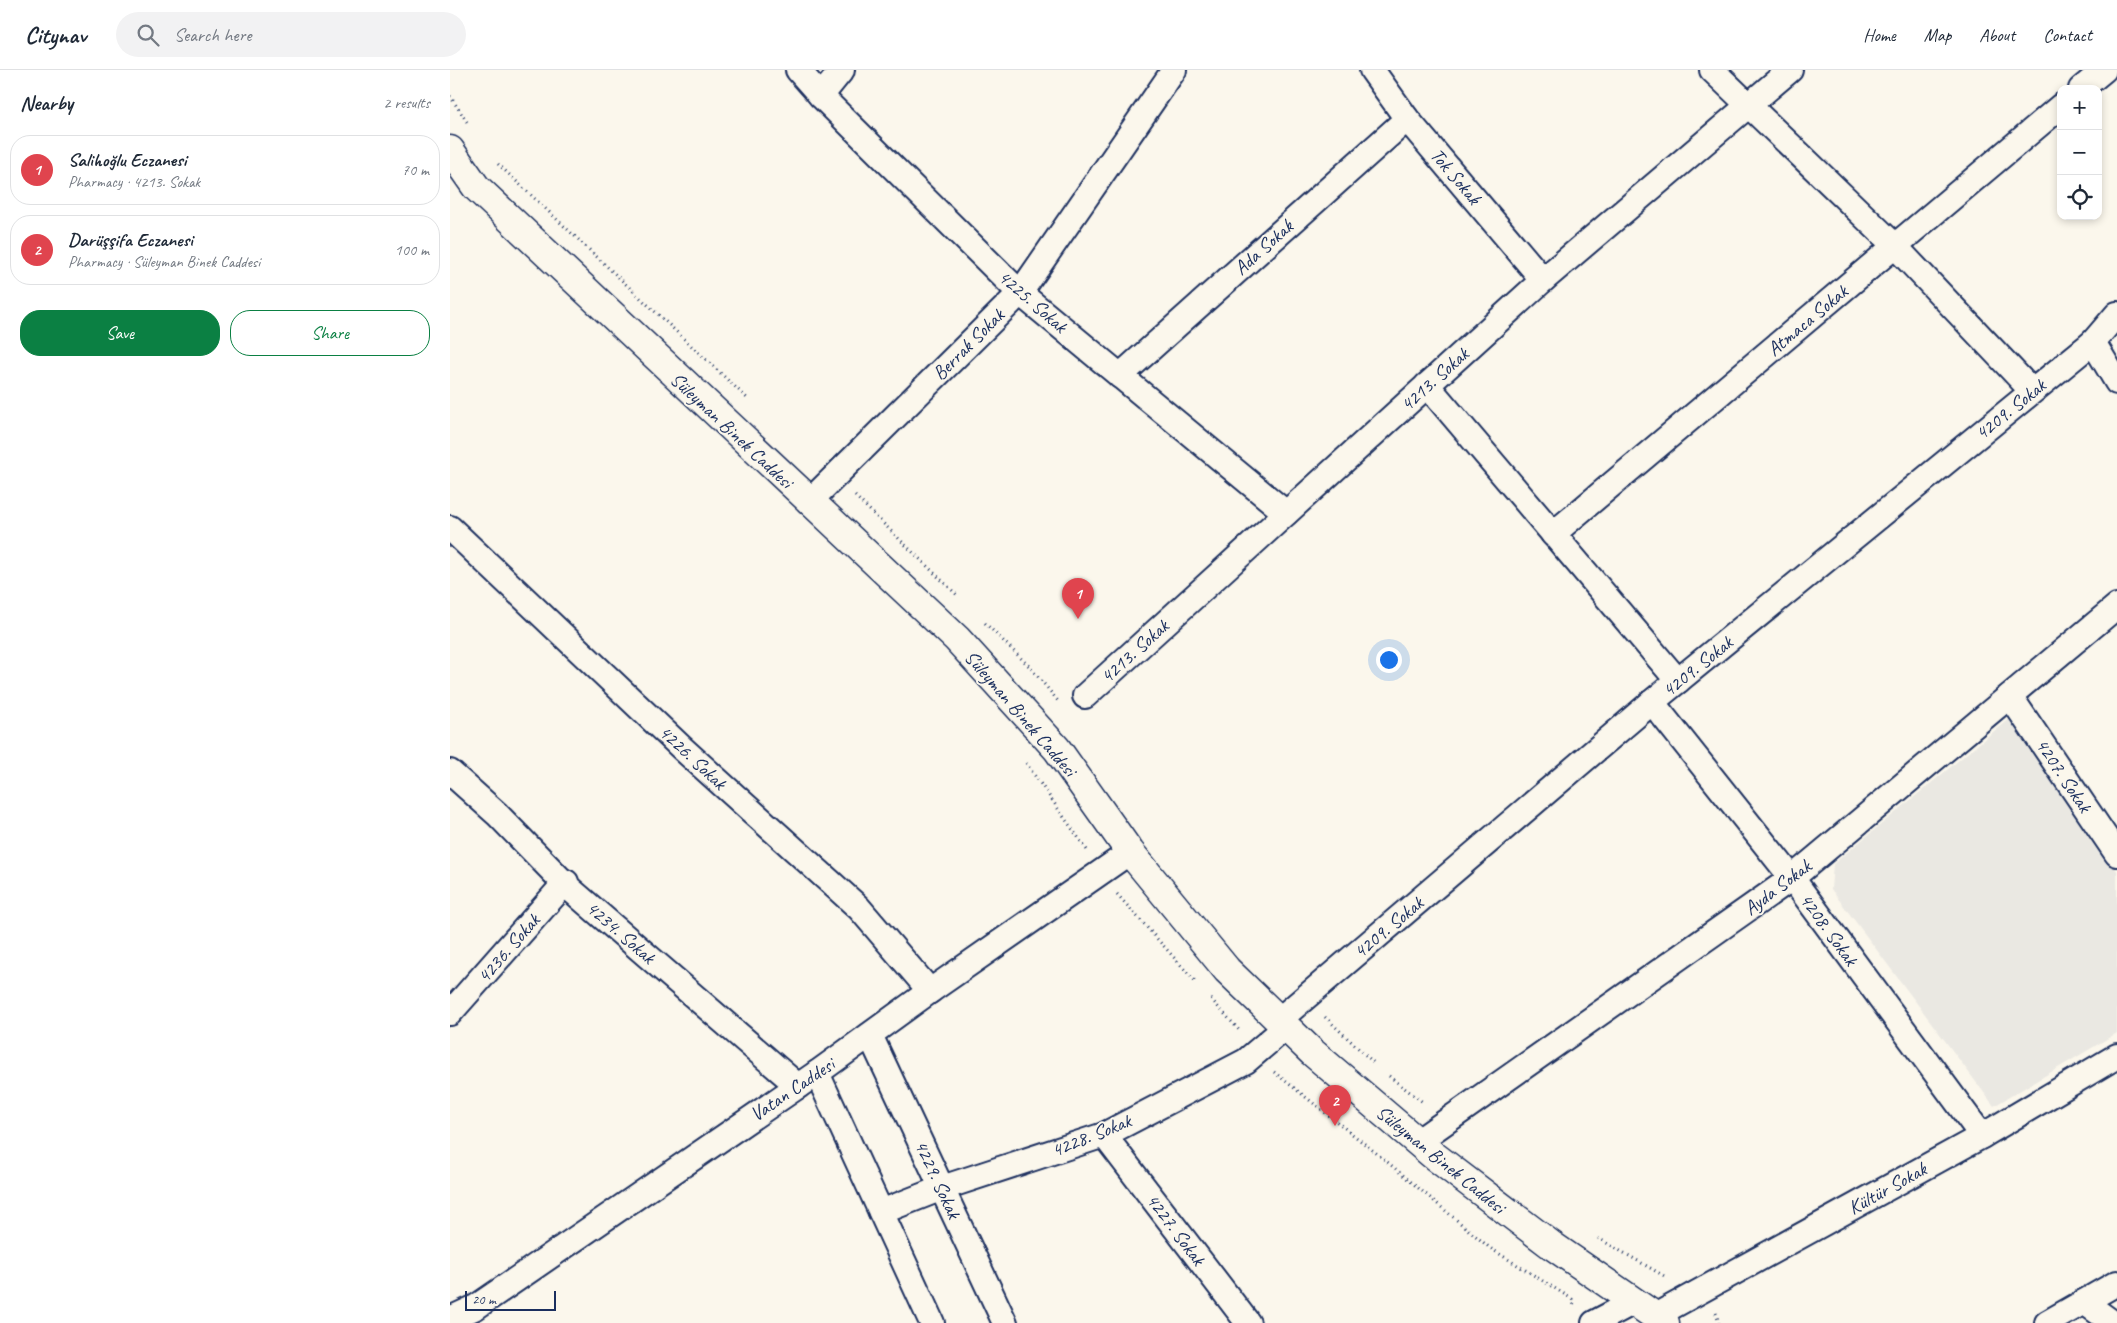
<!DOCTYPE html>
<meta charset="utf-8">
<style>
:root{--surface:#fff;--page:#f2f2f3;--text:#1f2937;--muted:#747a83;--line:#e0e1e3;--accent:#0b8043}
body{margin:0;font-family:Caveat,sans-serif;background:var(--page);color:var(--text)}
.controls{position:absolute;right:15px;top:15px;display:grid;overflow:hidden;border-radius:10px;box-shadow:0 2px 8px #0003}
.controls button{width:45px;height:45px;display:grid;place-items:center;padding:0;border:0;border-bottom:1px solid var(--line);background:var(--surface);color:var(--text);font:25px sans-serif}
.scale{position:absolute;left:15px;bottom:12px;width:91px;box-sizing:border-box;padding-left:5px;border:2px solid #1b2f5e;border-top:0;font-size:14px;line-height:18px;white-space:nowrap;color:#1b2f5e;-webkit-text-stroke:4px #fbf7ec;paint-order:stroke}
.you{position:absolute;left:938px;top:589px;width:18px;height:18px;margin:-12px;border:4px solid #fff;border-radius:50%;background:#1a73e8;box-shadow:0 0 0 8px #1a73e833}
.badge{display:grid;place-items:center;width:32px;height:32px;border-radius:50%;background:var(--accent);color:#fff;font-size:16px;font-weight:700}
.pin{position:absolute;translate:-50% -41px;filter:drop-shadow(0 1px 2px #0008)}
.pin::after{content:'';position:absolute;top:26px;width:18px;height:15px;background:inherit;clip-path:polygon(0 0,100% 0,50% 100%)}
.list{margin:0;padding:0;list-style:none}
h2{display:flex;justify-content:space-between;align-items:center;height:65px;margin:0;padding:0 20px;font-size:21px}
h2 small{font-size:16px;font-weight:400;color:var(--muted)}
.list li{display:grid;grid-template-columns:32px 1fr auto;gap:15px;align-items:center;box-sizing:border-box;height:70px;margin:0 10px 10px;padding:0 10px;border:1px solid var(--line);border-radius:20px}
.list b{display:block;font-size:19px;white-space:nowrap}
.list p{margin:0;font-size:16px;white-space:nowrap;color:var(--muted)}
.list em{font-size:16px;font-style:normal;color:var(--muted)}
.actions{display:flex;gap:10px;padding:15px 20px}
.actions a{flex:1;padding:11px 0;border:1px solid var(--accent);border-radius:20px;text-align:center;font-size:18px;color:var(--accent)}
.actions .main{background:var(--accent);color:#fff}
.icon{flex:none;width:28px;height:28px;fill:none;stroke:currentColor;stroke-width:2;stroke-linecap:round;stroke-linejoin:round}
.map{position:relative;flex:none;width:1667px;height:1253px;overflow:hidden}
header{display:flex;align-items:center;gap:30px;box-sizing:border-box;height:70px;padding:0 25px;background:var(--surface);border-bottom:1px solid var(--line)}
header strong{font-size:24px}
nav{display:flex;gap:28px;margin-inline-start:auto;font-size:18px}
.search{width:350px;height:45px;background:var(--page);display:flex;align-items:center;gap:12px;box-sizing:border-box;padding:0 18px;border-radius:28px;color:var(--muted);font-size:19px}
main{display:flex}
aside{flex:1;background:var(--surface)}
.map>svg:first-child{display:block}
.built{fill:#eae8e2}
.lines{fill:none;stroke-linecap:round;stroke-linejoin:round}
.street-casing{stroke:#1b2f5e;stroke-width:28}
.secondary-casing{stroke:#1b2f5e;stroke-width:31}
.path{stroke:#1b2f5e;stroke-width:3;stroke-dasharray:1 4;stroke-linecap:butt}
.street{stroke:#fbf7ec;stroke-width:24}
.secondary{stroke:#fbf7ec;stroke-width:28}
.labels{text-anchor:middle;stroke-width:4;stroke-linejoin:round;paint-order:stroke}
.street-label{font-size:20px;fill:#1b2f5e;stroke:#fbf7ec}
</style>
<header>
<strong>Citynav</strong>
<div class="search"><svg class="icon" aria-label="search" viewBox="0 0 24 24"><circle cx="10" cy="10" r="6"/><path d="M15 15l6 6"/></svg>Search here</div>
<nav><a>Home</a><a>Map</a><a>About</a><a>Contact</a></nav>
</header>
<main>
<aside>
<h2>Nearby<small>2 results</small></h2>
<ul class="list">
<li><span class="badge" style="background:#e0444e">1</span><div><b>Salihoğlu Eczanesi</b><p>Pharmacy · 4213. Sokak</p></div><em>70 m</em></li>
<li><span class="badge" style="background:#e0444e">2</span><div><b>Darüşşifa Eczanesi</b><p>Pharmacy · Süleyman Binek Caddesi</p></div><em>100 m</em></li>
</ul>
<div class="actions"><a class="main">Save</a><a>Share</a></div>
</aside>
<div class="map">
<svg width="1667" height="1253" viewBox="0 0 1667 1253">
<rect width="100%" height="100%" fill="#fbf7ec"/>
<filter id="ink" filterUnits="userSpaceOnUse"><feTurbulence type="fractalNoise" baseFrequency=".02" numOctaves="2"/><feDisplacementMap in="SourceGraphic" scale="10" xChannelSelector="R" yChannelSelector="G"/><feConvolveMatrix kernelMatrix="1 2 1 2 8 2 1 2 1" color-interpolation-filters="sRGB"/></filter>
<g filter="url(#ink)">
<!-- built -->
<path class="built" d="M 1560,648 L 1667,801 L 1667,963 L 1544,1036 L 1381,819 L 1383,794 Z"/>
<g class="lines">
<!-- street casing -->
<g class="street-casing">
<g id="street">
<path d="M 348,0 L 371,26 L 570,223 L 836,443"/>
<path d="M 922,0 L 957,49 L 1093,210"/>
<path d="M 1262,0 L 1445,176 L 1582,321"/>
<path d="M 1631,19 L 1654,0"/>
<path d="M 371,26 L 392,0"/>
<path d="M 1643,272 L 1667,312"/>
<path d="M 670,306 L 957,49"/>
<path d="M 977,315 L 1228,611"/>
<path d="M 359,432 L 570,223 L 724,0"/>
<path d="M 0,458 L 233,679 L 409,838 L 480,921"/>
<path d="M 1103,464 L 1611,36"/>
<path d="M 635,626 L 1093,210 L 1340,0"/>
<path d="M 1560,626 L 1667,784"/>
<path d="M 1202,632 L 1342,808 L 1532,1066"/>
<path d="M 0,702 L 47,744 L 119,818 L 348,1016"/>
<path d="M 0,943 L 116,812"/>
<path d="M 829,950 L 1202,632 L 1643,272 L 1667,244"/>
<path d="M 420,965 L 555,1253"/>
<path d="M 367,1003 L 482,1253"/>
<path d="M 654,1065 L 798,1253"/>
<path d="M 967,1072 L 1342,808 L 1667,536"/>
<path d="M 431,1142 L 492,1118 L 654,1065 L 796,991 L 836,957"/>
<path d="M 1634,1232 L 1663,1253"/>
<path d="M 1205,1246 L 1532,1066 L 1667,986"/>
<path d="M 0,1249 L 26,1237 L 367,1003 L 480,921 L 680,782"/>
<path d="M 1144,1253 L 1184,1232"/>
<path d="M 1597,1253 L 1667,1213"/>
</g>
</g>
<!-- secondary casing -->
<g class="secondary-casing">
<path id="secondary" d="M 0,80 L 26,117 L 507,569 L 607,679 L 680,782 L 777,900 L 862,982 L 983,1085 L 1100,1174 L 1215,1253"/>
</g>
<!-- path -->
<g class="path">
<path d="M 0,26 L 19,55"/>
<path d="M 48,94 L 298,329"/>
<path d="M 405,426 L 508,526"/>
<path d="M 535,553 L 580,597 L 608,631"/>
<path d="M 576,693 L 637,780"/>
<path d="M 667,824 L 745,911"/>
<path d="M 761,929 L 790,961"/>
<path d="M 875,947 L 923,992"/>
<path d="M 824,1002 L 935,1090 L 1040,1178 L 1122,1229 L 1124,1235"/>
<path d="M 939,1006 L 974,1033"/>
<path d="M 1148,1168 L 1216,1207"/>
<path d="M 1266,1243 L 1269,1253"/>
</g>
<!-- street -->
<use href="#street" class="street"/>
<!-- secondary -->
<use href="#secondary" class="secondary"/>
</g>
</g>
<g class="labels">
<!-- street labels -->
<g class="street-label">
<text transform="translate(1006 106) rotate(50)" y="7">Tok Sokak</text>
<text transform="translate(813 177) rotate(-42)" y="7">Ada Sokak</text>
<text transform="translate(583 231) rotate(41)" y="7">4225. Sokak</text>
<text transform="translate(1357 250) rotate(-40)" y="7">Atmaca Sokak</text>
<text transform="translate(518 274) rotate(-45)" y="7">Berrak Sokak</text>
<text transform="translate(984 309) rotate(-42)" y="7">4213. Sokak</text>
<text transform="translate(1560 339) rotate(-39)" y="7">4209. Sokak</text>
<text transform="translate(282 360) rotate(43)" y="7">Süleyman Binek Caddesi</text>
<text transform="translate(684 581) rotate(-42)" y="7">4213. Sokak</text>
<text transform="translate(1247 596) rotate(-39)" y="7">4209. Sokak</text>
<text transform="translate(571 643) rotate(49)" y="7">Süleyman Binek Caddesi</text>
<text transform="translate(243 687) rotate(43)" y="7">4226. Sokak</text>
<text transform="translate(1614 705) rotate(56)" y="7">4207. Sokak</text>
<text transform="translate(1327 817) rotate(-37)" y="7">Ayda Sokak</text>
<text transform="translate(938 857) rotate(-40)" y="7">4209. Sokak</text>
<text transform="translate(1379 859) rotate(54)" y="7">4208. Sokak</text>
<text transform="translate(171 862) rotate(41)" y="7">4234. Sokak</text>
<text transform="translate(58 878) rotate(-49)" y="7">4236. Sokak</text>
<text transform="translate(342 1019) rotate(-34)" y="7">Vatan Caddesi</text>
<text transform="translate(641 1065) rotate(-22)" y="7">4228. Sokak</text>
<text transform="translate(991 1089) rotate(39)" y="7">Süleyman Binek Caddesi</text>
<text transform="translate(488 1109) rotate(65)" y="7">4229. Sokak</text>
<text transform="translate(1437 1118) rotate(-29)" y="7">Kültür Sokak</text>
<text transform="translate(726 1159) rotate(53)" y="7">4227. Sokak</text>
</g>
</g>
</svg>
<div class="controls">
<button>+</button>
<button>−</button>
<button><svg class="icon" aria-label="locate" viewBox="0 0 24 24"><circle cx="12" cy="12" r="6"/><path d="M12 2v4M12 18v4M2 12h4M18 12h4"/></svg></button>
</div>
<div class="scale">20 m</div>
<div class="you"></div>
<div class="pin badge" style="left:628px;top:549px;background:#e0444e">1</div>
<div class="pin badge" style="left:885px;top:1056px;background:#e0444e">2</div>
</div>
</main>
